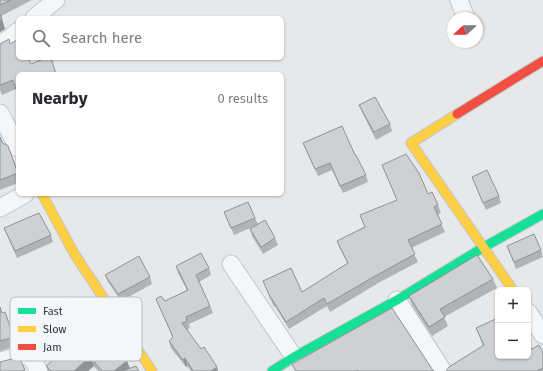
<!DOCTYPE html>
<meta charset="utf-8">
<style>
:root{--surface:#fff;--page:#f2f2f3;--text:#2b2b33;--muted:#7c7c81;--line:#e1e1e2}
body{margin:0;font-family:"Fira Sans",sans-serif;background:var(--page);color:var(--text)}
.controls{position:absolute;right:12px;bottom:12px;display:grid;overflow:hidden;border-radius:6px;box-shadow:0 1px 3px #0004}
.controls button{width:36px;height:36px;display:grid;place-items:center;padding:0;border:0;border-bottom:1px solid var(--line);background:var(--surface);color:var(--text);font:20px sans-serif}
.compass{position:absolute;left:447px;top:12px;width:36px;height:36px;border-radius:50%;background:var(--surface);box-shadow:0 1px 3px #0004;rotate:249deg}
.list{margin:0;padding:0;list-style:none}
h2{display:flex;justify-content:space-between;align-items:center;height:52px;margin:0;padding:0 16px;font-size:17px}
h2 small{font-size:13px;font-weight:400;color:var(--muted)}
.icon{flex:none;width:22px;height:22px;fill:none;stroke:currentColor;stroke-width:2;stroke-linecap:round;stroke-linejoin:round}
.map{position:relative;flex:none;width:543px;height:371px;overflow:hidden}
.search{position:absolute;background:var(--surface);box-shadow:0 1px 3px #0004;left:16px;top:16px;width:268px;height:44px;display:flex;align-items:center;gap:10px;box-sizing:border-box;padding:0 14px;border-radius:6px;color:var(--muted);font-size:15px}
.panel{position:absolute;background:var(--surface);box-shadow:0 1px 3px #0004;left:16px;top:72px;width:268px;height:124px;border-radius:6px}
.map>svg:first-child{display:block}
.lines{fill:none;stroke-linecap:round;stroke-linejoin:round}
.street-casing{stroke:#c4c6c8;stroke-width:19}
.fast-casing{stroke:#c4c6c8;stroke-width:11}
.slow-casing{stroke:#c4c6c8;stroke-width:11}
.jam-casing{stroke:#c4c6c8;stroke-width:11}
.street{stroke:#f5f6f7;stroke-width:17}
.fast{stroke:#16e098;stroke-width:9}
.slow{stroke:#ffcf43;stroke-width:9}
.jam{stroke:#f24e42;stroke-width:9}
.wall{fill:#b1b3b5}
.shaded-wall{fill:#909294}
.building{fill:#ced0d3;stroke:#909294}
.key{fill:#f4f6f9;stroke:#b8bcc3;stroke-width:1}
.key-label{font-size:11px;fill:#2b3445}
</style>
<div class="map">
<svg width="543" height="371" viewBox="0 0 543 371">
<rect width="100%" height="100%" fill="#e6e8ea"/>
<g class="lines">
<!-- street casing -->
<g class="street-casing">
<g id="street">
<path d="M 459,0 L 466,18"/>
<path d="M 34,18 L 56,0"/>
<path d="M 0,44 L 7,40 L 18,31"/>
<path d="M 0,113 L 18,148"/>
<path d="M 0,208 L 25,194"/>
<path d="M 231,264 L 294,357"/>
<path d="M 397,300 L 443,371"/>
<path d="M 528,312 L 543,335"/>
<path d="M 0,361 L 29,354 L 39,371"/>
</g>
</g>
<!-- fast casing -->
<g class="fast-casing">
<path id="fast" d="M 272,371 L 294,357 L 397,300 L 484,247 L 543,214"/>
</g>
<!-- slow casing -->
<g class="slow-casing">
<g id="slow">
<path d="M 457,114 L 411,143 L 513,290"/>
<path d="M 42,194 L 75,255 L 152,371"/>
</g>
</g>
<!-- jam casing -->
<g class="jam-casing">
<path id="jam" d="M 457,114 L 543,61"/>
</g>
<!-- street -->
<use href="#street" class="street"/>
<!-- fast -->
<use href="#fast" class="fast"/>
<!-- slow -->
<use href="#slow" class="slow"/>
<!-- jam -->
<use href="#jam" class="jam"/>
</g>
<!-- wall -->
<g class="wall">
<path d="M 0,0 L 32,0 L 1,16 L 5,29 L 0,32 Z"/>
<path d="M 0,44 L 16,89 L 2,95 L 0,90 Z"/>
<path d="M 359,105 L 390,124 L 392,131 L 376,140 L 362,112 Z"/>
<path d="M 0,137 L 18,174 L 18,183 L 0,190 Z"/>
<path d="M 303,143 L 355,155 L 366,175 L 368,182 L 343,193 L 332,170 L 318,176 Z"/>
<path d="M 382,165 L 438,205 L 441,213 L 437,215 L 445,232 L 411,248 L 418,262 L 380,282 L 330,312 L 327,306 L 289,329 L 275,306 L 274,307 L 263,281 L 302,292 L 348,264 L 340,249 L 337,241 L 364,227 L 397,200 Z"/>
<path d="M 472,177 L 499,196 L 501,203 L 486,210 Z"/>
<path d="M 224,212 L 255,218 L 258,224 L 275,238 L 278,245 L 263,254 L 252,236 L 250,229 L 255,226 L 234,235 Z"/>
<path d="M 4,228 L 51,235 L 53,242 L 17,258 Z"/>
<path d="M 507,246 L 541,250 L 543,257 L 516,269 Z"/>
<path d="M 176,266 L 209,268 L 211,275 L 199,282 L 210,306 L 213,313 L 189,324 L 190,328 L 186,330 L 201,349 L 218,371 L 191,371 L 187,366 L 186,367 L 171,348 L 169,341 L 173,338 L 156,299 L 165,301 L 187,290 L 178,273 Z"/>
<path d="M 105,275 L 150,277 L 152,284 L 121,301 L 108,282 Z"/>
<path d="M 493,279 L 497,288 L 444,317 L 448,326 L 432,336 L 412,305 L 409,296 Z"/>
<path d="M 0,307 L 2,313 L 5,312 L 17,344 L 13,345 L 14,347 L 0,351 Z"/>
<path d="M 44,315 L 92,327 L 122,349 L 119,352 L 127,361 L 130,368 L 139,371 L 98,371 L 94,366 L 88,371 L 48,371 L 46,366 L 64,351 L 47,324 Z"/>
<path d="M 476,328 L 529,349 L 532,349 L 543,353 L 543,371 L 446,371 L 483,346 Z"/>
</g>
<!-- shaded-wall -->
<g class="shaded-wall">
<path d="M 1,16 L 5,29 L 0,32 L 0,21 Z"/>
<path d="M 118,340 L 122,349 L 117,354 L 113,345 Z"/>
<path d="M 90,357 L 94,366 L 88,371 L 74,371 Z"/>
<path d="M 185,358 L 187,366 L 186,367 L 183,360 Z"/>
<path d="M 127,361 L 130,370 L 128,371 L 114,371 Z"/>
<path d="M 217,367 L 218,371 L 211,371 Z"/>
</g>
<!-- building -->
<g class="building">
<path d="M 0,0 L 11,0 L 0,5 Z"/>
<path d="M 0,14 L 2,19 L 0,21 Z"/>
<path d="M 9,39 L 10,44 L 17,40 L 18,41 L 18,58 L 28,58 L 31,64 L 46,58 L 51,58 L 56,74 L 18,74 L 18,95 L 13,80 L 0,85 L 0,44 Z"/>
<path d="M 375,97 L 390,124 L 374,132 L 359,105 Z"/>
<path d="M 342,126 L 355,155 L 356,155 L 366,175 L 340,186 L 330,163 L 315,169 L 303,143 Z"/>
<path d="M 0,137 L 3,144 L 6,144 L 8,146 L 18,173 L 0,180 Z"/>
<path d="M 406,154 L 419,173 L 428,194 L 432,192 L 438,205 L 434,207 L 442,224 L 408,240 L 415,254 L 377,275 L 327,304 L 324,298 L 286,322 L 272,299 L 271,299 L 263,281 L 291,268 L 302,292 L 348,263 L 337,241 L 365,227 L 360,215 L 397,200 L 382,165 Z"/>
<path d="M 487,170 L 499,196 L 483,203 L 472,177 Z"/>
<path d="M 248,202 L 255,218 L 231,228 L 224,212 Z"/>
<path d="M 39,213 L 51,235 L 15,251 L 4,228 Z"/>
<path d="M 265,220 L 275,238 L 261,247 L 250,229 Z"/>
<path d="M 534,234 L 541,250 L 514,262 L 507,246 Z"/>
<path d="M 201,253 L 209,268 L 196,275 L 210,306 L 186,317 L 187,321 L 182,323 L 201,349 L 204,347 L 217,367 L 211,371 L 193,371 L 185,358 L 183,360 L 169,341 L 173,337 L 156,299 L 161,296 L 165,301 L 188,290 L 176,266 Z"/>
<path d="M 477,255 L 493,279 L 440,309 L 445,317 L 429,327 L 409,296 Z"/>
<path d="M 139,256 L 150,277 L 118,294 L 105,275 Z"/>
<path d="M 72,297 L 92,327 L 101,320 L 118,340 L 113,345 L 127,361 L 114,371 L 102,371 L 90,357 L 74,371 L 51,371 L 46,366 L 66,349 L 44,315 Z"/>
<path d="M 0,307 L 2,313 L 5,312 L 13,335 L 10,336 L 11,338 L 0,341 Z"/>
<path d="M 392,308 L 432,369 L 434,371 L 358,371 L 358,370 L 356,371 L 296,371 L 292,364 Z"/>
<path d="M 498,318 L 498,356 L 528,356 L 528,346 L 529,349 L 532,348 L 532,349 L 539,345 L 543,353 L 543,368 L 536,371 L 446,371 L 449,367 L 484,345 L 476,328 Z"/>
<path d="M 19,357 L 25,370 L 23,371 L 0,371 L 0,362 Z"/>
<path d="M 136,366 L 139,371 L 122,371 Z"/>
</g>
<!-- legend -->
<rect x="10" y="297" width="132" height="64" rx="6" class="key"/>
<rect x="18" y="308" width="18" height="6" fill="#16e098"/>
<rect x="18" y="326" width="18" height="6" fill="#ffcf43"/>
<rect x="18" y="344" width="18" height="6" fill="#f24e42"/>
<g class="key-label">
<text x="43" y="315">Fast</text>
<text x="43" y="333">Slow</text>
<text x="43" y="351">Jam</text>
</g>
</svg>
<div class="controls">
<button>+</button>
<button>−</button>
</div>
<svg class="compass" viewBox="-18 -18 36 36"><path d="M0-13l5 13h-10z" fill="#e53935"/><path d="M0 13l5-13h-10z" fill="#7c7c81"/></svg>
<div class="search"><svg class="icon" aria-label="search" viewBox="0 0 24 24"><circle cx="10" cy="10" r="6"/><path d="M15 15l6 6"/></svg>Search here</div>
<section class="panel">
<h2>Nearby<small>0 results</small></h2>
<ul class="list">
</ul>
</section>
</div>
